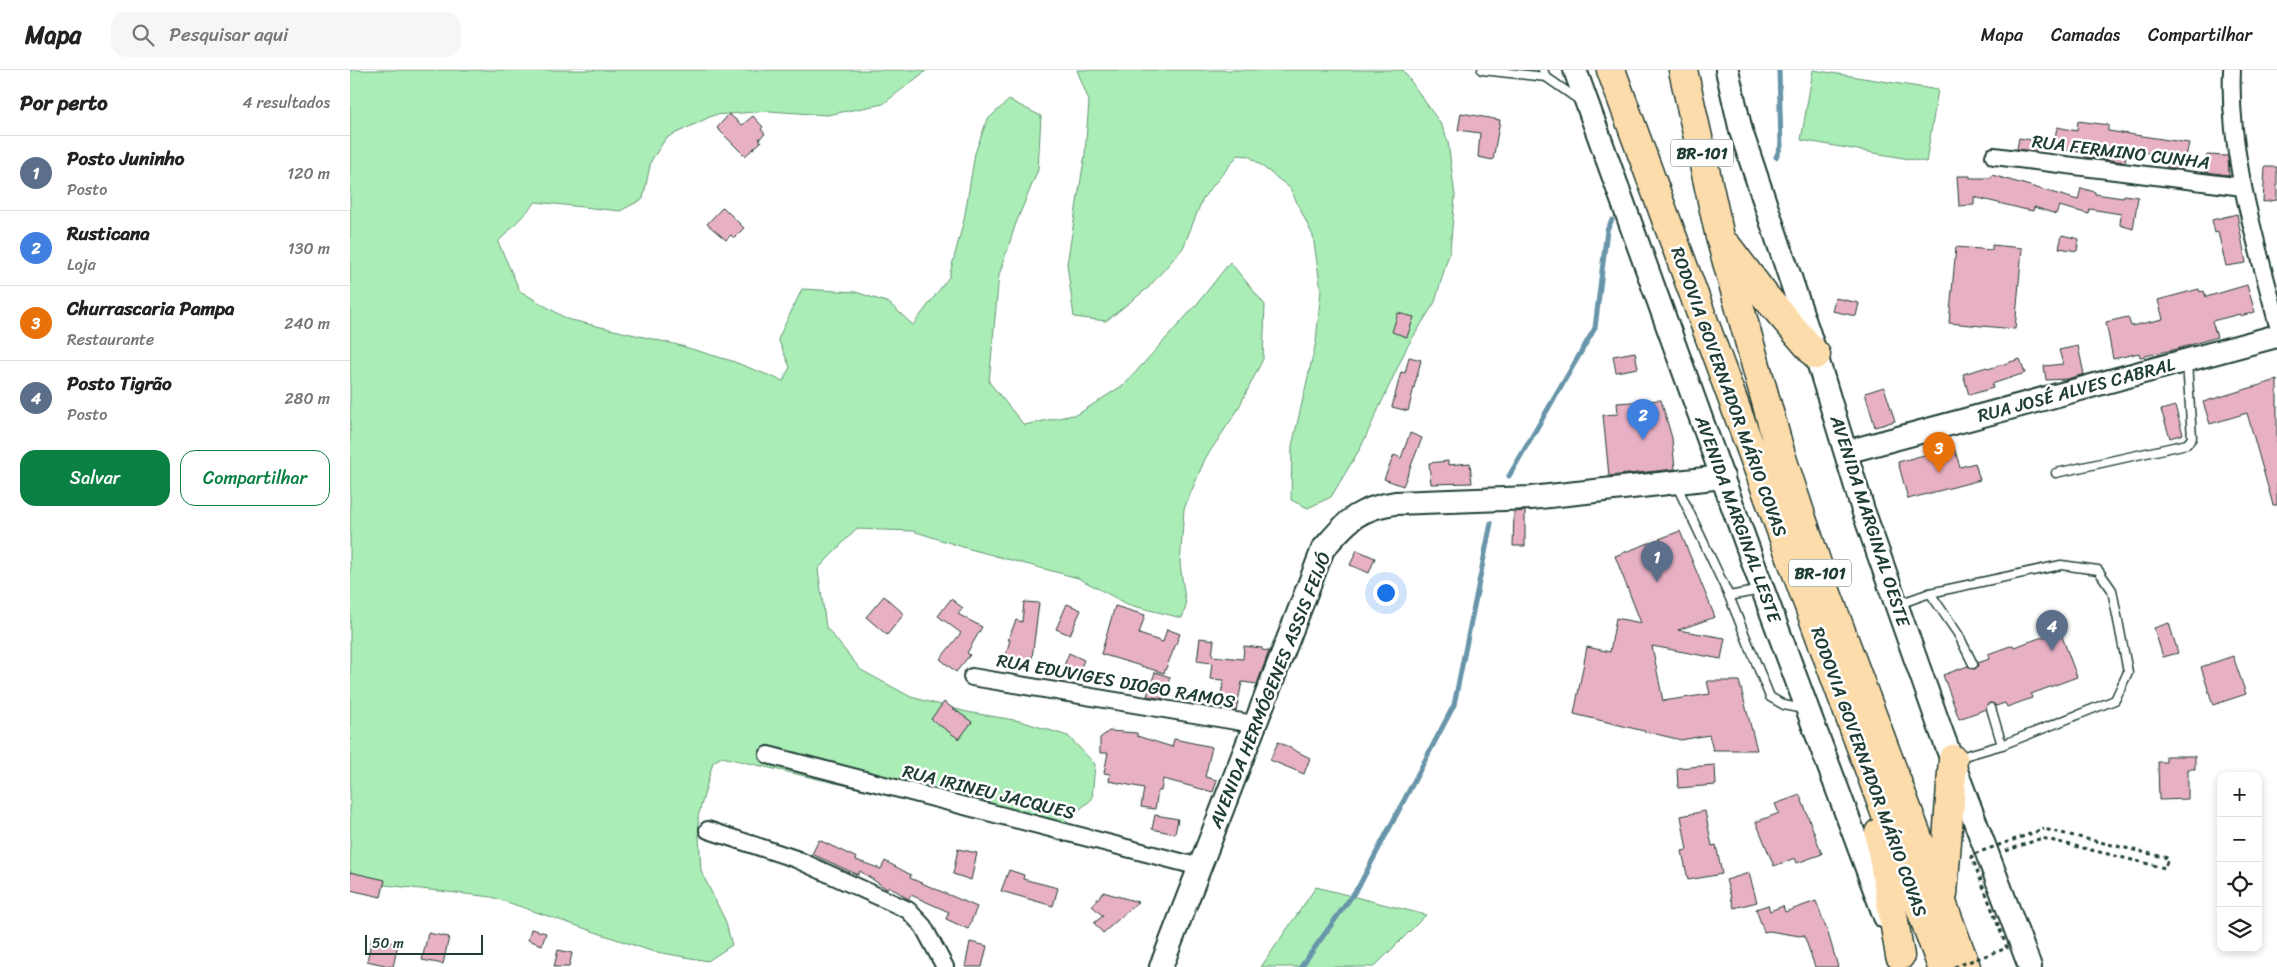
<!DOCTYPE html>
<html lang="pt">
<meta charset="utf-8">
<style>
:root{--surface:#fff;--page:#f6f6f6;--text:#222;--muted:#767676;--line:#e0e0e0;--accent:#0b8043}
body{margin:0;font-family:Sriracha,sans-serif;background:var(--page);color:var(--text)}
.controls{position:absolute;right:15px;bottom:15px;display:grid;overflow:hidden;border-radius:10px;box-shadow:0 2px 8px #0003}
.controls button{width:45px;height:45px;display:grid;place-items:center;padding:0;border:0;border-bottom:1px solid var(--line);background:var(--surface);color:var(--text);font:25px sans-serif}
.scale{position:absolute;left:15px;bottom:12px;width:118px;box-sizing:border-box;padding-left:5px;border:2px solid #1f3d34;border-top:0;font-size:14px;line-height:18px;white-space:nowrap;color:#1f3d34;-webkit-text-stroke:4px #fff;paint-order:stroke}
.you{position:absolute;left:1035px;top:522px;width:18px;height:18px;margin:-12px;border:4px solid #fff;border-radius:50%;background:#1a73e8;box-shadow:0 0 0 8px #1a73e833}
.badge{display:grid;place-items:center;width:32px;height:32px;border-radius:50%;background:var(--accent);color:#fff;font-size:16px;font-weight:700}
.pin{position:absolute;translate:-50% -41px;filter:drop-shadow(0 1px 2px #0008)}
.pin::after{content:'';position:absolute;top:26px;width:18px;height:15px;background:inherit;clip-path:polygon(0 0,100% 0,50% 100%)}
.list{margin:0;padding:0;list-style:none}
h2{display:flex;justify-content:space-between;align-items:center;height:65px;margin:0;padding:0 20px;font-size:21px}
h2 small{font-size:16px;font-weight:400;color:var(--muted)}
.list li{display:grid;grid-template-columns:32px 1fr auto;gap:15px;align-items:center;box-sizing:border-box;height:75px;padding:0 20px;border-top:1px solid var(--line)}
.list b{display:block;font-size:19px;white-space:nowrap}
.list p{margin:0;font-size:16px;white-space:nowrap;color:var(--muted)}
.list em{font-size:16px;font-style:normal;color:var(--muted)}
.actions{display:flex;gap:10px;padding:15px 20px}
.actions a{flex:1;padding:11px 0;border:1px solid var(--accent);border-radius:15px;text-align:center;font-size:18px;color:var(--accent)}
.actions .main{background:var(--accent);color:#fff}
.icon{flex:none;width:28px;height:28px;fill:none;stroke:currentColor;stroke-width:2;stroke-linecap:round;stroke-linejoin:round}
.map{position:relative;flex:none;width:1927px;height:897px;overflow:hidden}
header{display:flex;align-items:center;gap:30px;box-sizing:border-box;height:70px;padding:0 25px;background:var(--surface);border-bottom:1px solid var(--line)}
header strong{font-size:24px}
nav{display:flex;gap:28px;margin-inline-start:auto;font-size:18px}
.search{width:350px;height:45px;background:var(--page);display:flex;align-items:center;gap:12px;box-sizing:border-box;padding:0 18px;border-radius:15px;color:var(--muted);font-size:19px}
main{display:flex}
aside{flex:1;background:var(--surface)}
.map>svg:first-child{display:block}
.green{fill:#aaedb6;stroke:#649575}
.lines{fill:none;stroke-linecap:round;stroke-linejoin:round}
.stream{stroke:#6895a9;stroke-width:5}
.building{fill:#e8b0c4;stroke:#1f3d34}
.service-casing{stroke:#1f3d34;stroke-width:11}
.minor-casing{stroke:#1f3d34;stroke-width:20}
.secondary-casing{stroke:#1f3d34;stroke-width:26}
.motorway-casing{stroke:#1f3d34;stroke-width:31}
.path{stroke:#1f3d34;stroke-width:3;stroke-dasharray:4 4;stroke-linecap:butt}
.service{stroke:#fff;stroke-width:8}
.minor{stroke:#fff;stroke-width:16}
.secondary{stroke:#fff;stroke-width:22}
.motorway{stroke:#fddcac;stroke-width:28}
.path-bridge{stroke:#1f3d34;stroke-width:3;stroke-dasharray:4 4;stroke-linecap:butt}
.labels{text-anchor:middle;stroke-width:5;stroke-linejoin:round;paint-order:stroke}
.shield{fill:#fff;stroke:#627771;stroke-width:1}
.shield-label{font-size:16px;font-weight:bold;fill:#1f3d34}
.street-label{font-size:18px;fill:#1f3d34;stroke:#fff}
</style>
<header>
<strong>Mapa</strong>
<div class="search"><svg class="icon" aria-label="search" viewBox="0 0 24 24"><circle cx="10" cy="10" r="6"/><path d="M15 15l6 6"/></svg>Pesquisar aqui</div>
<nav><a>Mapa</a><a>Camadas</a><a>Compartilhar</a></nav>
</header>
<main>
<aside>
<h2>Por perto<small>4 resultados</small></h2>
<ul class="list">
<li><span class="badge" style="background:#5c6f8a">1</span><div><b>Posto Juninho</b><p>Posto</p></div><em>120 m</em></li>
<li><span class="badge" style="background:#3f7fe0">2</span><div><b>Rusticana</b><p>Loja</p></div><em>130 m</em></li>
<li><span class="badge" style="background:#e8710a">3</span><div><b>Churrascaria Pampa</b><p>Restaurante</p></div><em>240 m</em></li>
<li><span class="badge" style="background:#5c6f8a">4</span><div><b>Posto Tigrão</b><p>Posto</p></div><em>280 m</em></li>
</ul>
<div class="actions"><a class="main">Salvar</a><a>Compartilhar</a></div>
</aside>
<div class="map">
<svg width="1927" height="897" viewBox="0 0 1927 897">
<rect width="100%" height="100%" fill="#fff"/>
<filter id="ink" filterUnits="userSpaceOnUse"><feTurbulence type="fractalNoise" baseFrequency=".02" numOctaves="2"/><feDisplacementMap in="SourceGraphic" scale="10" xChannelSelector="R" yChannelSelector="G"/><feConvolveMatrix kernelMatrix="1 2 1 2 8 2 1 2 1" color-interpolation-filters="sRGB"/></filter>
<g filter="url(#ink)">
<!-- green -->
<g class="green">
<path d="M 0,0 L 577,0 L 533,34 L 477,45 L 419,41 L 364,45 L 316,68 L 301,91 L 293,129 L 270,141 L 186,132 L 148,172 L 170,221 L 217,249 L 328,275 L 382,291 L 433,311 L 440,297 L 428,269 L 452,219 L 506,222 L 539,233 L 563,255 L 599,207 L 614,150 L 625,83 L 637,50 L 659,30 L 691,46 L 688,100 L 666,153 L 649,205 L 639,312 L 674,355 L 728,344 L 775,314 L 847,234 L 880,192 L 915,235 L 913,289 L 887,341 L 855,389 L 834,439 L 830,494 L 836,536 L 832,548 L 779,535 L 728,508 L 616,478 L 563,461 L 506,459 L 468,499 L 476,557 L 511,600 L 561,627 L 617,642 L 670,651 L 718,666 L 745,694 L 742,729 L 706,759 L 655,752 L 372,687 L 363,692 L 348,747 L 351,801 L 375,850 L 382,875 L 358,891 L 301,881 L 142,827 L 0,811 Z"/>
<path d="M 727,0 L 1053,0 L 1092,56 L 1098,72 L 1105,126 L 1100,180 L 1085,232 L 1057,277 L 1011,377 L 981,427 L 958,438 L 941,430 L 942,376 L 966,272 L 971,220 L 963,166 L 940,118 L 899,86 L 888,85 L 853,128 L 833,178 L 798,218 L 756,251 L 724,247 L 717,194 L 735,84 L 739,31 Z"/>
<path d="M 1463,0 L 1588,20 L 1576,92 L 1451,70 Z"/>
<path d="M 966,817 L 1076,845 L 1024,897 L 911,897 Z"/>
</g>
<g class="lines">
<!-- stream -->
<g class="stream">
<path d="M 1426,87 L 1431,76 L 1429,0"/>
<path d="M 1159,406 L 1245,258 L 1257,160 L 1262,150"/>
<path d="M 951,897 L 1009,816 L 1104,635 L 1141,453"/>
</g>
</g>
<!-- building -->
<g class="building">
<path d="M 1111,43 L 1150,50 L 1143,90 L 1128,87 L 1130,63 L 1108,60 Z"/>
<path d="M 379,44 L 392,55 L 403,46 L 413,57 L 411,59 L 415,64 L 409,69 L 411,72 L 395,86 L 367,58 Z"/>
<path d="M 1728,51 L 1758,55 L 1758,61 L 1839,73 L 1833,100 L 1816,97 L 1818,87 L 1777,79 L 1775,92 L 1735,87 L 1735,83 L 1703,78 L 1707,57 L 1727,61 Z"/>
<path d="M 1669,68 L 1688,71 L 1686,81 L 1667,79 Z"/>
<path d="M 1857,85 L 1878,86 L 1879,105 L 1856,102 Z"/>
<path d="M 1915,97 L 1927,97 L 1927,130 L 1913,132 Z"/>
<path d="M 1642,105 L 1728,130 L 1731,118 L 1745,122 L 1745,124 L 1773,128 L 1774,125 L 1788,127 L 1783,159 L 1770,155 L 1771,144 L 1740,139 L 1739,144 L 1709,136 L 1706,144 L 1684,137 L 1683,141 L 1673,139 L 1624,127 L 1624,135 L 1609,136 L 1607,106 L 1620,106 L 1620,108 L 1641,108 Z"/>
<path d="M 373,137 L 394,158 L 384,168 L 381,165 L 376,170 L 357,154 Z"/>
<path d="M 1887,144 L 1896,193 L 1876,196 L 1868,162 L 1865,163 L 1862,150 Z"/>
<path d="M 1712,165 L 1729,169 L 1727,181 L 1709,178 Z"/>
<path d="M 1642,175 L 1672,178 L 1665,259 L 1599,253 L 1606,177 L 1642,180 Z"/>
<path d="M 1897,215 L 1905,242 L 1890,246 L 1890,244 L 1862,251 L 1867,267 L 1827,279 L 1790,287 L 1789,283 L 1763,289 L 1756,252 L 1778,247 L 1781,256 L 1813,249 L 1808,230 L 1849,219 L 1850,222 L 1854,221 L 1856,227 Z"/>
<path d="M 1485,228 L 1509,233 L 1506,246 L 1482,241 Z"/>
<path d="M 1048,243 L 1064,247 L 1057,267 L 1042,262 Z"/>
<path d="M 1728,276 L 1734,304 L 1717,309 L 1696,310 L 1694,296 L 1713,294 L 1709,280 Z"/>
<path d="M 1285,282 L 1288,298 L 1266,302 L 1263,286 Z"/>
<path d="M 1059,287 L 1071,290 L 1058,341 L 1042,337 L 1051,302 L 1055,303 Z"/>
<path d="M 1670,289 L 1675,303 L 1642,314 L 1643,318 L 1619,325 L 1613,304 L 1637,297 L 1638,299 Z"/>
<path d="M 1927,310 L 1927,435 L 1923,435 L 1897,343 L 1860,354 L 1853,332 Z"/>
<path d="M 1534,317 L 1545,351 L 1525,357 L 1515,323 Z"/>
<path d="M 1311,330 L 1322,368 L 1325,399 L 1259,406 L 1253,345 L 1268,344 L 1267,333 Z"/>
<path d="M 1825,336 L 1833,364 L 1820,368 L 1811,340 Z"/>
<path d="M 1060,363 L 1072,368 L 1053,416 L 1034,409 L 1044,385 L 1051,388 Z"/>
<path d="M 1604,377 L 1610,397 L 1625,393 L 1630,410 L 1558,429 L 1548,392 Z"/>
<path d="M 1098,391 L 1098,395 L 1120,393 L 1122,413 L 1081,414 L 1079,393 Z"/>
<path d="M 1175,441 L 1175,476 L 1163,476 L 1164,442 Z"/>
<path d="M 1330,461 L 1365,547 L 1328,560 L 1375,568 L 1371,589 L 1302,576 L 1313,631 L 1360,624 L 1357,611 L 1389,611 L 1407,680 L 1363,680 L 1359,665 L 1331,670 L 1224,644 L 1237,577 L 1260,582 L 1266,548 L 1291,553 L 1265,486 Z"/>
<path d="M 1007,480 L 1025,488 L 1019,503 L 1000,495 Z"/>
<path d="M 534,526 L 554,544 L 537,565 L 516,547 Z"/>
<path d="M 601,529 L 613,538 L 608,544 L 632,557 L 617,583 L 620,585 L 606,602 L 590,589 L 611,563 L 588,546 Z"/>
<path d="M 674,532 L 689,533 L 681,596 L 655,588 L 660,570 L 658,570 L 666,550 L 672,552 Z"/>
<path d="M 717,534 L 731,540 L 720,565 L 706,559 Z"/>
<path d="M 765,536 L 795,545 L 789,564 L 813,572 L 817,559 L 830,564 L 814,603 L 751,584 Z"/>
<path d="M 1819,553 L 1828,583 L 1813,587 L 1804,558 Z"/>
<path d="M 1710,561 L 1727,607 L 1681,624 L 1682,628 L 1657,637 L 1655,633 L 1646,636 L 1639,633 L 1636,639 L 1609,649 L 1593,605 L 1618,596 L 1625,599 L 1628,593 L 1639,589 L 1638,584 L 1663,575 L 1664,577 Z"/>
<path d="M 850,568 L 864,570 L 862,586 L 893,589 L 894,576 L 912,578 L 912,580 L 919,581 L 907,614 L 892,612 L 886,641 L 868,638 L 874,610 L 860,609 L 862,593 L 847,591 Z"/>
<path d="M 719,583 L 734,590 L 727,607 L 712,601 Z"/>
<path d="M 1883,586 L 1896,624 L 1863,635 L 1851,597 Z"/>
<path d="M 805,602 L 820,607 L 813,629 L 797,626 Z"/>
<path d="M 594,632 L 622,652 L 609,669 L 581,649 Z"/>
<path d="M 759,661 L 787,663 L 787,666 L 822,677 L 824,669 L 862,677 L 855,707 L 867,710 L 863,722 L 813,709 L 811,721 L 808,721 L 805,739 L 791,737 L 794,718 L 759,711 L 760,704 L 754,703 L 758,683 L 750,683 L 750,668 Z"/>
<path d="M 928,672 L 960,688 L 954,704 L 920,690 Z"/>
<path d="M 1816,686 L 1845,686 L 1845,699 L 1838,699 L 1838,729 L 1809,730 L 1808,692 L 1816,692 Z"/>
<path d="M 1365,695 L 1366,715 L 1328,718 L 1327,698 Z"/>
<path d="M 1450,725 L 1472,784 L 1447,793 L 1445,788 L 1424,796 L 1406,752 L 1429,743 L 1425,734 Z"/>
<path d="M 1355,741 L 1362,776 L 1366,775 L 1372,804 L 1338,810 L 1332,781 L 1337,780 L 1331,746 Z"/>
<path d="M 805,745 L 828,749 L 825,764 L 802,759 Z"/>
<path d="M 469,770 L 507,788 L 506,790 L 531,799 L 535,791 L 561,805 L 560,808 L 627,837 L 618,859 L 596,849 L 599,842 L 561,825 L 558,829 L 539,816 L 537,819 L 510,801 L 508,805 L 462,784 Z"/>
<path d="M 608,779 L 627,783 L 621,810 L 603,804 Z"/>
<path d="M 659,800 L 674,805 L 673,809 L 708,818 L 703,836 L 651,821 Z"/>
<path d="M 0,802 L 35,810 L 31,827 L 0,820 Z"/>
<path d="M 1399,803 L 1407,832 L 1384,838 L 1376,810 Z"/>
<path d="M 753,822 L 788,832 L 753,863 L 744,853 L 753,846 L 742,836 Z"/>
<path d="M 1466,831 L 1478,863 L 1488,897 L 1465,897 L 1454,865 L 1450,866 L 1419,861 L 1414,862 L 1406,839 L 1418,835 L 1420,841 L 1433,836 L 1435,842 Z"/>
<path d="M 181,859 L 196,863 L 192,875 L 178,870 Z"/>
<path d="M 78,863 L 99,867 L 93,894 L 72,890 Z"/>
<path d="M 22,868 L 48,874 L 43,897 L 17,891 Z"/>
<path d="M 620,872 L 637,876 L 632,897 L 615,897 Z"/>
<path d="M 208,880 L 222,883 L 219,897 L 204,897 Z"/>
</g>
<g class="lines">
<!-- service casing -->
<g class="service-casing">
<g id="service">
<path d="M 1132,0 L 1196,7"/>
<path d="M 1193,0 L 1196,7 L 1229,30"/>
<path d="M 1706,403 L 1837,374 L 1842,368 L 1837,293"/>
<path d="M 1326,414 L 1379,526 L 1420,627 L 1434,635 L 1453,639"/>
<path d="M 1580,523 L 1711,495 L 1748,500 L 1762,520 L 1778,602 L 1765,630 L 1652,675"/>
<path d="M 1379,526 L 1411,520"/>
<path d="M 1549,534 L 1580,523 L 1608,564 L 1623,594"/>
<path d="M 1607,688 L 1652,675 L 1641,638"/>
</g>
</g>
<!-- minor casing -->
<g class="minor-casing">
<g id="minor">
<path d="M 1882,0 C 1878,85 1906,170 1927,252"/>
<path d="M 1644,86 L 1893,117"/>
<path d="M 622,607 L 904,654"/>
<path d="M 418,685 L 850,797"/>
<path d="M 358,760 L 446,789 L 558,840 L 573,856 L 595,897"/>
</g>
</g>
<!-- secondary casing -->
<g class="secondary-casing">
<g id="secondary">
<path d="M 1225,0 L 1413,520 L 1535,847"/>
<path d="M 1377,0 L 1391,61 L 1466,285 L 1513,440 L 1591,661 L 1680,897"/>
<path d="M 1496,382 L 1927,266"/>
<path d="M 811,897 L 973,479 C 998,451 1006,439 1045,433 L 1181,428 L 1373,407"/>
</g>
</g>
<!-- motorway casing -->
<g class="motorway-casing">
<g id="motorway">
<path d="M 1261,0 L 1592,897"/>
<path d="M 1333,0 L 1370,167 L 1431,385 L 1476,521 L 1616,897"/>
<path d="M 1377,176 L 1415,226 L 1466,285"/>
<path d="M 1529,763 L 1550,886"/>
<path d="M 1593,824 L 1603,689"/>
</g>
</g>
<!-- path -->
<path class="path" d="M 1656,781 L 1692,768 L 1815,798 L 1818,788 L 1694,759"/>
<!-- service -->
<use href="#service" class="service"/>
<!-- minor -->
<use href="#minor" class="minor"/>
<!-- secondary -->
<use href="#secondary" class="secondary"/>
<!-- motorway -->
<use href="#motorway" class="motorway"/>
<!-- path-bridge -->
<path class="path-bridge" d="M 1604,897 L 1657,878 L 1621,785 L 1694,759"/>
</g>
</g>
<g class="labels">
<!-- shield labels -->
<g class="shield">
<rect x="1321" y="69.5" width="62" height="27" rx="4"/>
<rect x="1439" y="489.5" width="62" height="27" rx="4"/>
</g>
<g class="shield-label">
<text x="1352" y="89">BR-101</text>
<text x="1470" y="509">BR-101</text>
</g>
<!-- street labels -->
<g class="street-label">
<text transform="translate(1771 82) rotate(7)" y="6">RUA FERMINO CUNHA</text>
<text transform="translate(1726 320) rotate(-15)" y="6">RUA JOSÉ ALVES CABRAL</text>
<text transform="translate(1379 322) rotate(70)" y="6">RODOVIA GOVERNADOR MÁRIO COVAS</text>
<text transform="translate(1388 449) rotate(70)" y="6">AVENIDA MARGINAL LESTE</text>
<text transform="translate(1520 451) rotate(72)" y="6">AVENIDA MARGINAL OESTE</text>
<text transform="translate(766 611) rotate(10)" y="6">RUA EDUVIGES DIOGO RAMOS</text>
<text transform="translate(920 620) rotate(-68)" y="6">AVENIDA HERMÓGENES ASSIS FEIJÓ</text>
<text transform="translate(1519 702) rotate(70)" y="6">RODOVIA GOVERNADOR MÁRIO COVAS</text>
<text transform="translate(639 722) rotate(14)" y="6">RUA IRINEU JACQUES</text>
</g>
</g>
</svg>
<div class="controls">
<button>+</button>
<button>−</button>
<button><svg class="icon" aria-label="locate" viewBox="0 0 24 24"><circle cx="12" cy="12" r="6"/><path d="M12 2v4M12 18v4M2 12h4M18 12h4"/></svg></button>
<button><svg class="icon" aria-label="layers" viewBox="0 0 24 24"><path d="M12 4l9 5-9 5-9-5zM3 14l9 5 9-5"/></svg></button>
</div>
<div class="scale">50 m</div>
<div class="you"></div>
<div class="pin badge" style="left:1307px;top:512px;background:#5c6f8a">1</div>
<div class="pin badge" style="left:1293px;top:370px;background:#3f7fe0">2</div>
<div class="pin badge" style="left:1589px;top:403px;background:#e8710a">3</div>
<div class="pin badge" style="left:1702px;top:581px;background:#5c6f8a">4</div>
</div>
</main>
